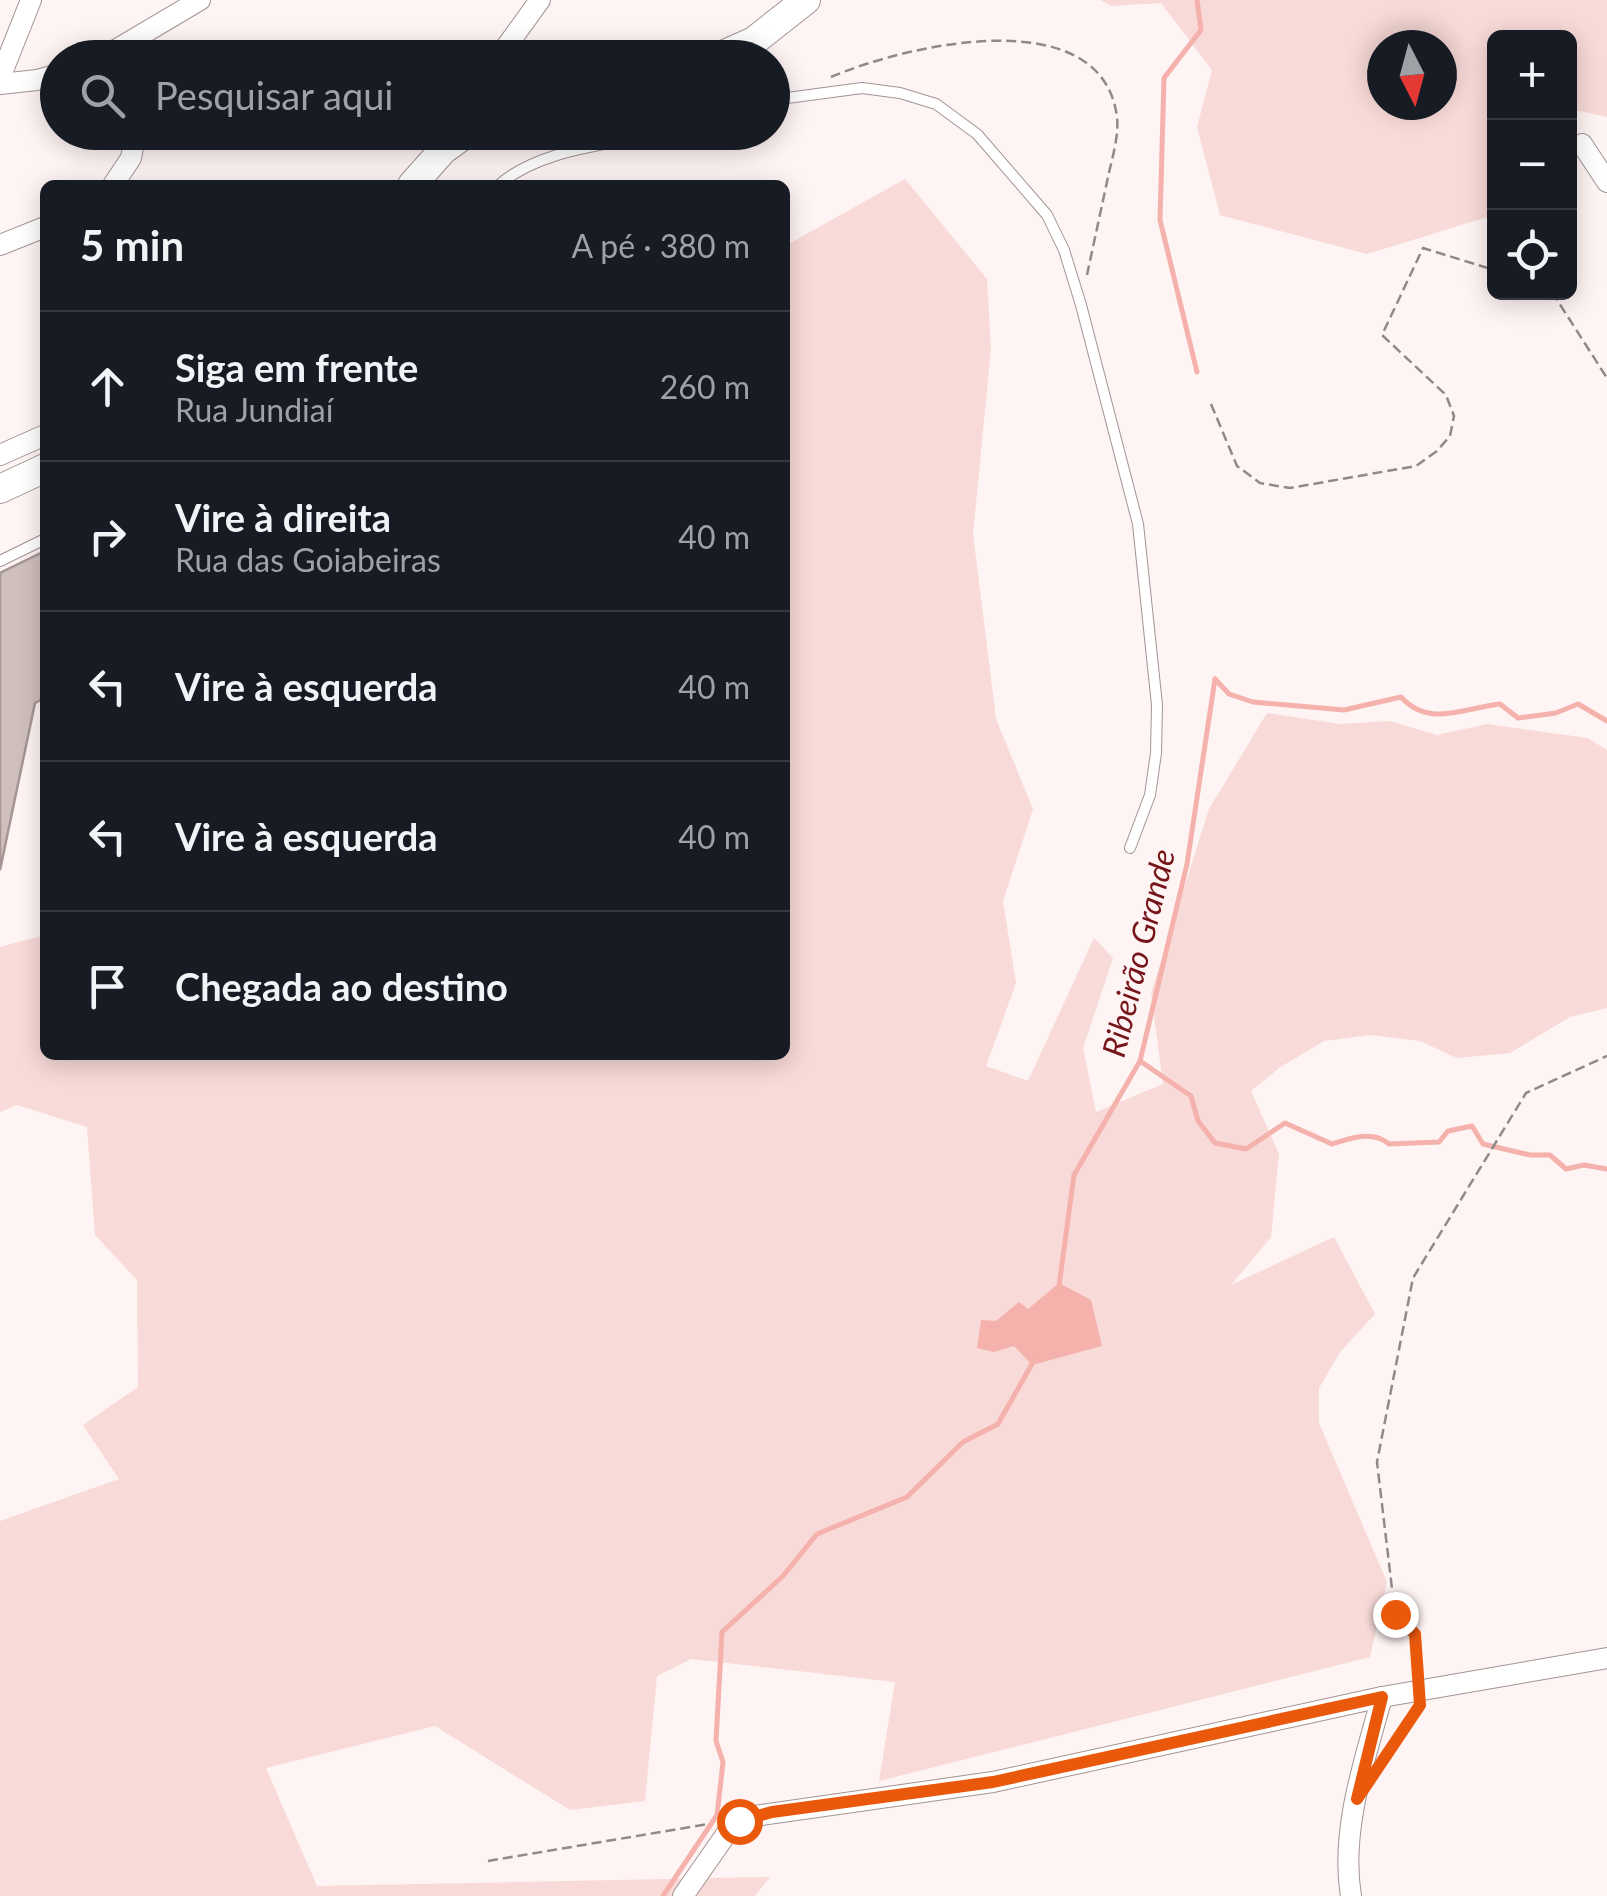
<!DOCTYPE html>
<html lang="pt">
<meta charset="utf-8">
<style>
:root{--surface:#171b24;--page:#20242c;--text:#f1f3f6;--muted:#9ea1a6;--line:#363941}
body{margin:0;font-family:Lato,sans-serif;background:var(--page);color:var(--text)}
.controls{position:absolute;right:30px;top:30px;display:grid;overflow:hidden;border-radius:15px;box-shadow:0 5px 25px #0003}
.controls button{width:90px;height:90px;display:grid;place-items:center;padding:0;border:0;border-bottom:2px solid var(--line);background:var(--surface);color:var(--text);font:50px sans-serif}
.compass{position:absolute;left:1367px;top:30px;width:90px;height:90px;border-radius:50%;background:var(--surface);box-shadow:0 5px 25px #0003;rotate:174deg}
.stop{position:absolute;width:30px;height:30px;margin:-22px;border:8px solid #ea580c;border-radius:50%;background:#fff}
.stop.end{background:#ea580c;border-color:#fff;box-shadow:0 2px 10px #0008}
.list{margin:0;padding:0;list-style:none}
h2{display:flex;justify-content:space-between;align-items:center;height:130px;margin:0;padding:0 40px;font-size:42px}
h2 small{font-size:32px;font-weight:400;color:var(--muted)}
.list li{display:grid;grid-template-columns:65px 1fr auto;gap:30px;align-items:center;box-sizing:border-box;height:150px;padding:0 40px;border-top:2px solid var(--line)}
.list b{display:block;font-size:38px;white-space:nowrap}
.list p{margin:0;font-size:32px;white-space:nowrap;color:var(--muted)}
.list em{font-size:32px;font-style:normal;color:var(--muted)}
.icon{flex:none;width:55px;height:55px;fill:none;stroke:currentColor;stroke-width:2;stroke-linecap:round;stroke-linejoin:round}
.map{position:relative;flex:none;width:1607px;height:1896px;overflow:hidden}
.search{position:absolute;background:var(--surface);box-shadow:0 5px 25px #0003;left:40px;top:40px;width:750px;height:110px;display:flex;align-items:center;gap:25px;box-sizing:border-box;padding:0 35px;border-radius:55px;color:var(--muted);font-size:38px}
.panel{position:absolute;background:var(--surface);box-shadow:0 5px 25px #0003;left:40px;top:180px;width:750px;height:880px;border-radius:15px}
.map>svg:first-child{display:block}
.green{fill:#f8dad8;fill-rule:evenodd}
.water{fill:#f5b1ac}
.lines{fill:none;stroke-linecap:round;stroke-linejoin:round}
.stream{stroke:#f5b1ac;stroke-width:5}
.building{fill:#cfbfbd;stroke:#a59694;stroke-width:2.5}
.lane-casing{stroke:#a39493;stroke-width:12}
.street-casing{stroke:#a39493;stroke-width:22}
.secondary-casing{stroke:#a39493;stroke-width:30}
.path{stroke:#908988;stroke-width:2.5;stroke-dasharray:10 5;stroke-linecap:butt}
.lane{stroke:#fff;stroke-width:10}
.street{stroke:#fff;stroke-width:20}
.secondary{stroke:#fff;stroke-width:28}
.path-bridge{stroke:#908988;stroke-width:2.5;stroke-dasharray:10 5;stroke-linecap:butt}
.route{stroke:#ea580c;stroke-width:12}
.labels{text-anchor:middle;stroke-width:9;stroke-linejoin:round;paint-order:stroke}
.water-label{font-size:32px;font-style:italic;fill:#75151a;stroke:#fef4f3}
</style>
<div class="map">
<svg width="1607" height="1896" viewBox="0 0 1607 1896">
<rect width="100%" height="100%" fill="#fef4f3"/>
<!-- green -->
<g class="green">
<path d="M 1100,0 L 1607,0 L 1607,117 L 1570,109 L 1570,38 L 1494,38 L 1494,215 L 1367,254 L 1220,215 L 1197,127 L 1212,70 L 1161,3 L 1111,6 ZM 1382,45 L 1442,45 L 1442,105 L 1382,105 Z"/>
<path d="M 905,179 L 987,279 L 991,349 L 973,534 L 996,719 L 1033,809 L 1003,901 L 1016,983 L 986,1066 L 1028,1081 L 1094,938 L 1113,958 L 1083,1048 L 1096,1112 L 1163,1084 L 1151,993 L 1209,809 L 1267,713 L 1340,724 L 1390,721 L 1437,735 L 1487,724 L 1588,738 L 1607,750 L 1607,1008 L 1570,1017 L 1510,1053 L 1457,1058 L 1420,1041 L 1370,1035 L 1324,1041 L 1279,1068 L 1251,1091 L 1279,1154 L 1271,1237 L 1231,1285 L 1334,1237 L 1375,1314 L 1340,1352 L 1319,1388 L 1319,1423 L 1387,1582 L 1370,1657 L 879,1781 L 895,1682 L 691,1659 L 657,1676 L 645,1801 L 570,1810 L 435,1726 L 266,1768 L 317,1886 L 770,1877 L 755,1896 L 0,1896 L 0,1521 L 119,1479 L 83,1425 L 138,1387 L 137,1280 L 95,1235 L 87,1127 L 17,1105 L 0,1112 L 0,947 L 45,935 L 45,1055 L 785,1055 L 785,246 Z"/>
</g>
<!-- water -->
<path class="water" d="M 1059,1283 L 1091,1300 L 1102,1346 L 1032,1365 L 1014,1346 L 994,1352 L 977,1348 L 981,1320 L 996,1321 L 1019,1302 L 1028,1309 Z"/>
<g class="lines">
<!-- stream -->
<g class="stream">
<path d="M 1197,372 L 1160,220 L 1164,78 L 1201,30 L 1197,0"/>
<path d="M 1215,679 L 1229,694 L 1253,702 L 1344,710 L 1401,697 C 1429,728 1463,708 1500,704 L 1518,718 L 1556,713 L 1578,704 L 1607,721"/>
<path d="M 1140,1061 L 1191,1096 L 1198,1121 L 1215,1143 L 1246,1149 L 1285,1123 L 1332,1144 C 1350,1138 1373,1130 1389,1144 L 1439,1142 L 1448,1131 L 1472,1126 L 1483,1144 L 1530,1155 L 1550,1155 L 1566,1169 L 1584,1165 L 1607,1169"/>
<path d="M 1059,1286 L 1074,1175 L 1140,1061 L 1187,864 L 1215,679"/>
<path d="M 663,1896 L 717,1815 L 723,1762 L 716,1741 L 722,1632 L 783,1576 L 817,1534 L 907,1497 L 963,1442 L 998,1424 L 1033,1362"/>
</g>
</g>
<!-- building -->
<path class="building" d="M 45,551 L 45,698 L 35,703 L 0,870 L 0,573 Z"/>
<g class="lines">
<!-- lane casing -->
<g class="lane-casing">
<g id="lane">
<path d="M 772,100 L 862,88 L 900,93 L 936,104 L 977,134 L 1047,215 L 1064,250 L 1081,305 L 1138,524 L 1157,705 L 1156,753 L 1150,795 L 1130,848"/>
<path d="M 499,185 C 542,147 614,145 667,132"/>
<path d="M 0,561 L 45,539"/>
</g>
</g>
<!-- street casing -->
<g class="street-casing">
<g id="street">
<path d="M 102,58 L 200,0"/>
<path d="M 498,58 L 540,0"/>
<path d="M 0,78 L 31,0"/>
<path d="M 0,84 L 37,80 L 58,74"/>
<path d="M 1582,144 L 1607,182"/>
<path d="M 113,185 L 131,158 L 136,132"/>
<path d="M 0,245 L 45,227"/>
<path d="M 0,455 L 45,435"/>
<path d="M 683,1896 L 729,1830 L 747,1817 L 993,1782 L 1382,1697 L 1607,1658"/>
<path d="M 1351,1896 C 1340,1831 1365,1759 1382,1697"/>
</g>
</g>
<!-- secondary casing -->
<g class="secondary-casing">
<g id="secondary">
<path d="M 716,58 L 754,41 L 806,0"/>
<path d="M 412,185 L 443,150 L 468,132"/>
<path d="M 0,489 L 45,468"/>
</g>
</g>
<!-- path -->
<g class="path">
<path d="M 831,77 C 908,44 1102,0 1117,117 C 1119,137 1112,158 1108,177 C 1101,210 1094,242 1087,275"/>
<path d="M 1552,292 L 1607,378"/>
<path d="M 1211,404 L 1237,466 L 1260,483 L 1290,488 L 1416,466 L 1437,451 L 1450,436 L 1454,416 L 1446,395 L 1382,335 L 1423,248 L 1494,270"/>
<path d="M 1417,1669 L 1415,1634 L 1395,1614 L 1377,1462 L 1413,1278 L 1526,1093 L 1607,1056"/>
<path d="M 1386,1757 L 1418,1709"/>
<path d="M 488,1861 L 708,1824"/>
</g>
<!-- lane -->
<use href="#lane" class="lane"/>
<!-- street -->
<use href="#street" class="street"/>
<!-- secondary -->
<use href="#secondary" class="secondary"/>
<!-- path-bridge -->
<path class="path-bridge" d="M 1418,1681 L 1420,1705"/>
</g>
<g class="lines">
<!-- route -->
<path class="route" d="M 739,1821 L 772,1812 L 993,1782 L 1382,1697 L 1357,1799 L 1420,1705 L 1415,1634 L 1395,1614"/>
</g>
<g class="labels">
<!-- water labels -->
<g class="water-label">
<text transform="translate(1139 953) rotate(-76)" y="11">Ribeirão Grande</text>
</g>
</g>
</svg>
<div class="controls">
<button>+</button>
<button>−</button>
<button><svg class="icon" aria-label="locate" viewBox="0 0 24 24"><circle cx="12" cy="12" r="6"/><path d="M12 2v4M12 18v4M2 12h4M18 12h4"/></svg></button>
</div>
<svg class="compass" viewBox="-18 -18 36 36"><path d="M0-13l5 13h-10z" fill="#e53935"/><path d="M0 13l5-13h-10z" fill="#9ea1a6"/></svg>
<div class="stop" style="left:739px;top:1821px"></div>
<div class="stop end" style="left:1395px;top:1614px"></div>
<div class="search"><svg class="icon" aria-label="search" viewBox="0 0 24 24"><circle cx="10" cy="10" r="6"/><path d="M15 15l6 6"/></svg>Pesquisar aqui</div>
<section class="panel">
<h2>5 min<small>A pé · 380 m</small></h2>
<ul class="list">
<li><svg class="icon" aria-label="ahead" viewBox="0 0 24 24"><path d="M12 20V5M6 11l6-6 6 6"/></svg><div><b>Siga em frente</b><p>Rua Jundiaí</p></div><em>260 m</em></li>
<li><svg class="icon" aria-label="right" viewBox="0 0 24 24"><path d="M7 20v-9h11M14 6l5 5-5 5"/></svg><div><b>Vire à direita</b><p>Rua das Goiabeiras</p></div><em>40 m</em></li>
<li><svg class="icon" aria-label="left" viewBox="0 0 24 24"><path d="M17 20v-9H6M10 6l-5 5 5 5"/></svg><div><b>Vire à esquerda</b></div><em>40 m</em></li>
<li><svg class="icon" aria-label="left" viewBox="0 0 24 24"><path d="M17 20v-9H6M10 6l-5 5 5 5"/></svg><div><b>Vire à esquerda</b></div><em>40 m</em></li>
<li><svg class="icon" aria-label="arrive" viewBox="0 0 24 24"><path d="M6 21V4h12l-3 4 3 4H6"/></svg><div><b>Chegada ao destino</b></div></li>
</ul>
</section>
</div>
